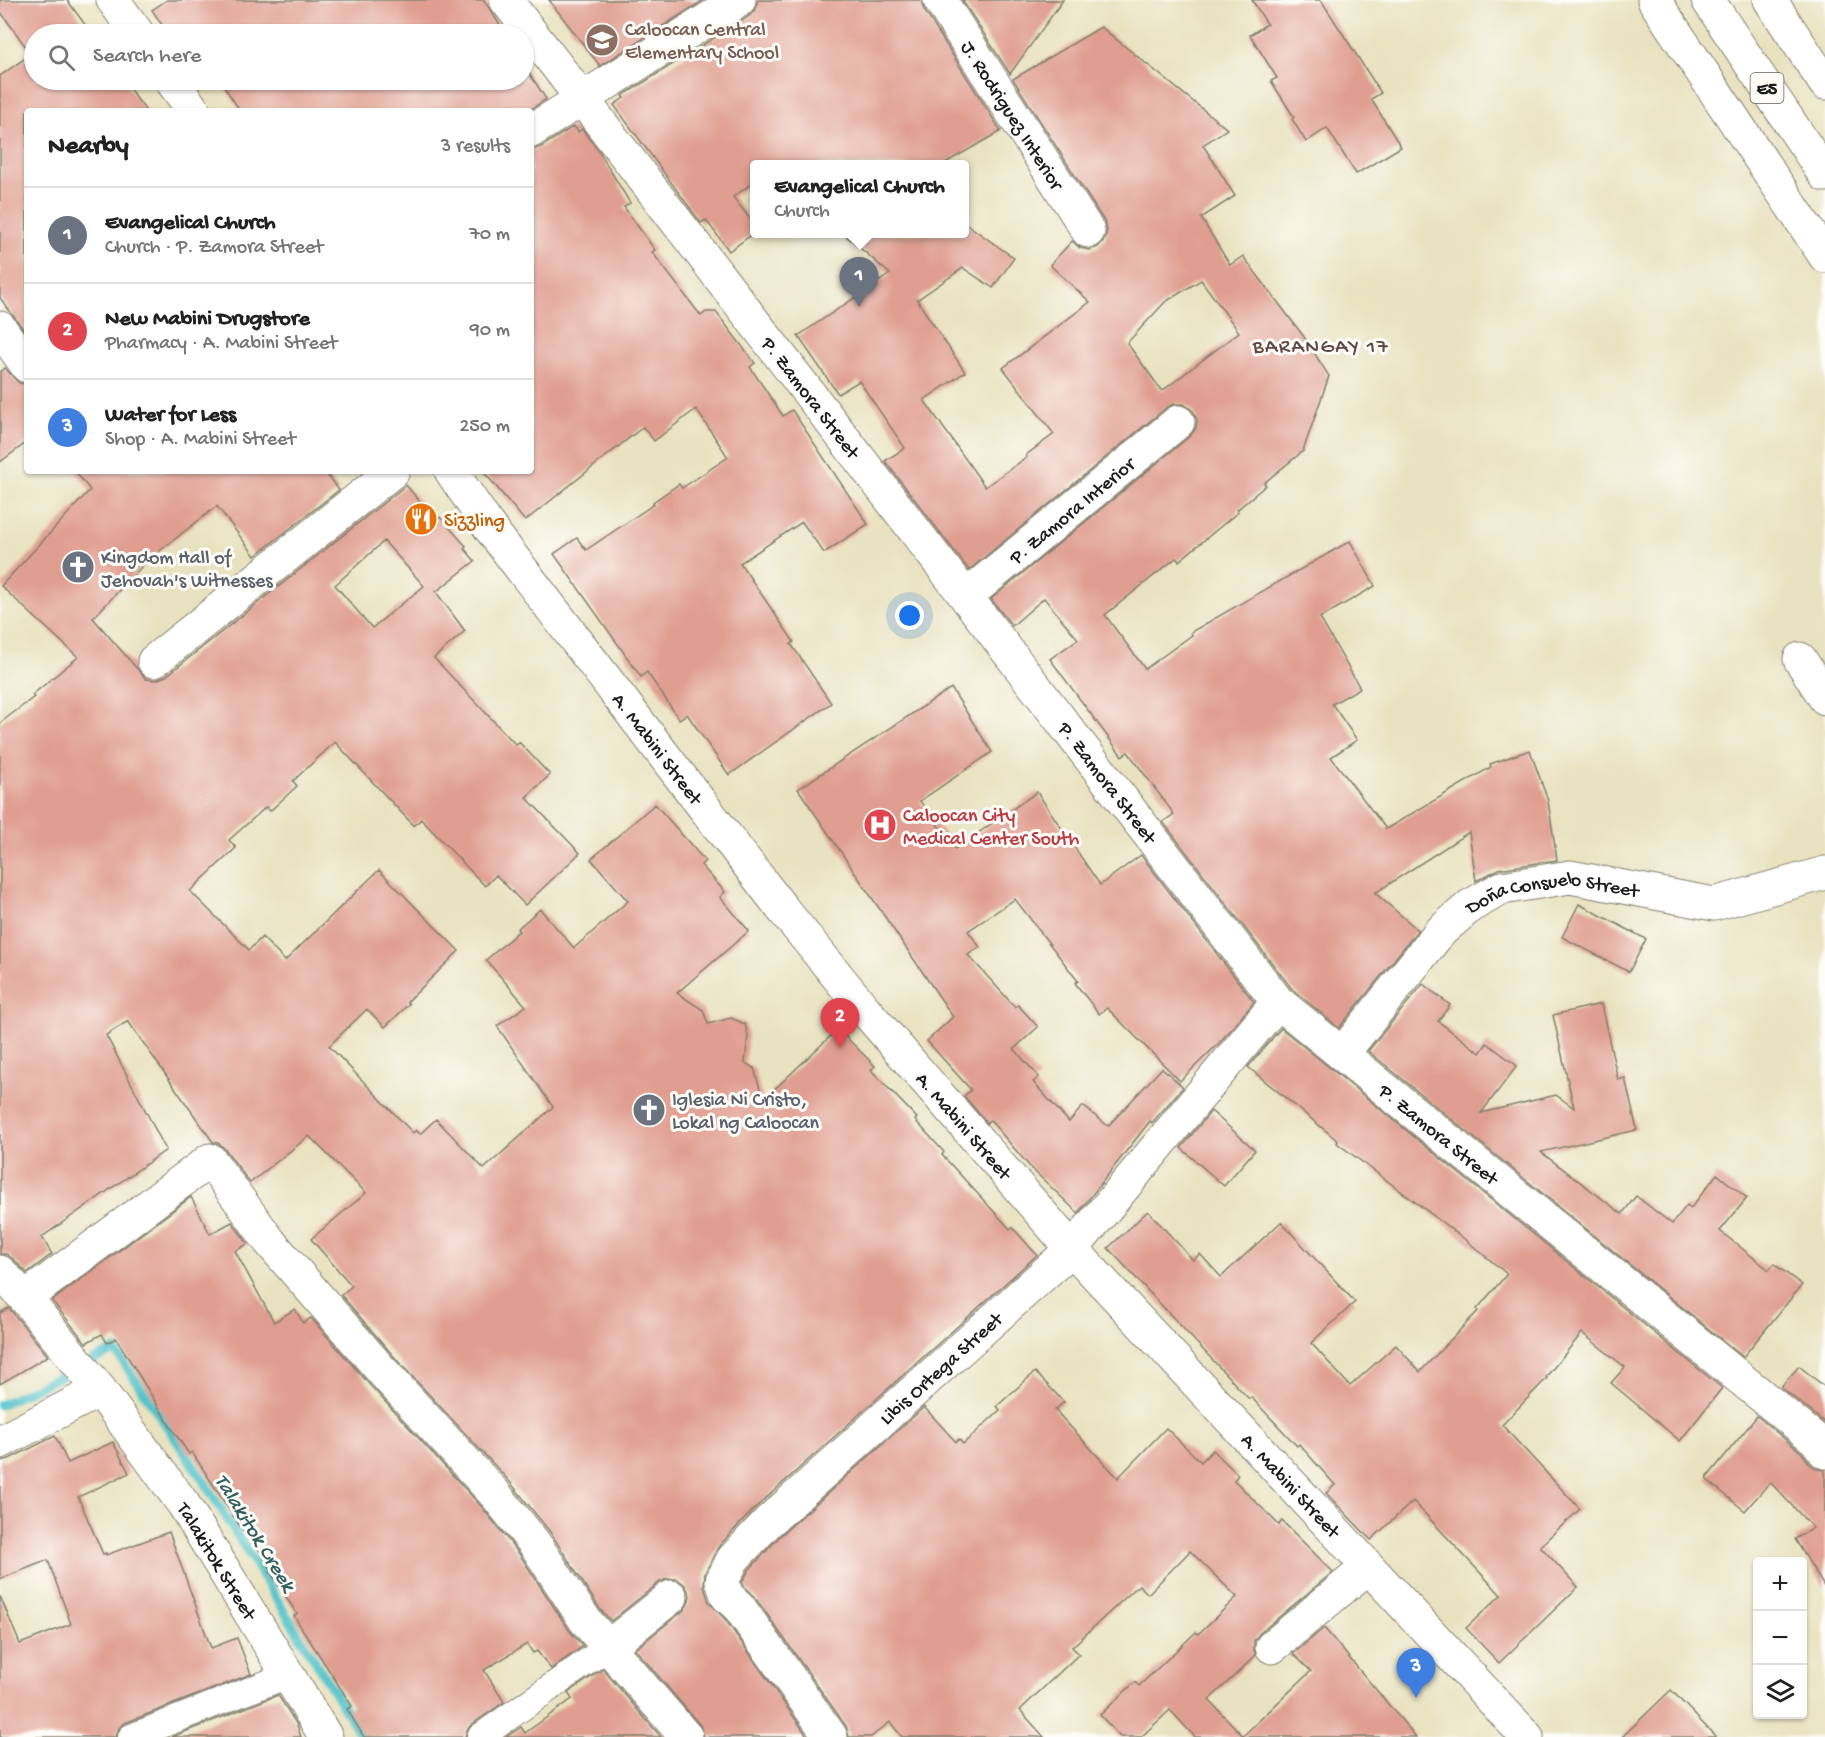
<!DOCTYPE html>
<meta charset="utf-8">
<style>
:root{--surface:#fff;--page:#f6f6f6;--text:#222;--muted:#767676;--line:#e0e0e0;--accent:#7c3aed}
body{margin:0;font-family:"Gochi Hand",sans-serif;background:var(--page);color:var(--text)}
.controls{position:absolute;right:18px;bottom:18px;display:grid;overflow:hidden;border-radius:6px;box-shadow:0 2px 4px #0004}
.controls button{width:54px;height:54px;display:grid;place-items:center;padding:0;border:0;border-bottom:2px solid var(--line);background:var(--surface);color:var(--text);font:30px sans-serif}
.you{position:absolute;left:910px;top:616px;width:21px;height:21px;margin:-15px;border:4px solid #fff;border-radius:50%;background:#1a73e8;box-shadow:0 0 0 9px #1a73e833}
.badge{display:grid;place-items:center;width:39px;height:39px;border-radius:50%;background:var(--accent);color:#fff;font-size:20px;font-weight:700}
.pin{position:absolute;translate:-50% -50px;filter:drop-shadow(0 2px 3px #0008)}
.pin::after{content:'';position:absolute;top:32px;width:21px;height:18px;background:inherit;clip-path:polygon(0 0,100% 0,50% 100%)}
.popup{position:absolute;left:750px;top:160px;width:219px;height:78px;box-sizing:border-box;display:grid;place-content:center;border-radius:6px;background:var(--surface);filter:drop-shadow(0 2px 4px #0005);font-size:20px;white-space:nowrap;color:var(--muted)}
.popup b{font-size:22px;color:var(--text)}
.popup::after{content:'';position:absolute;left:50%;top:100%;margin-left:-12px;border:12px solid transparent;border-top-color:var(--surface)}
.list{margin:0;padding:0;list-style:none}
h2{display:flex;justify-content:space-between;align-items:center;height:78px;margin:0;padding:0 24px;font-size:26px}
h2 small{font-size:20px;font-weight:400;color:var(--muted)}
.list li{display:grid;grid-template-columns:39px 1fr auto;gap:18px;align-items:center;box-sizing:border-box;height:96px;padding:0 24px;border-top:2px solid var(--line)}
.list b{display:block;font-size:22px;white-space:nowrap}
.list p{margin:0;font-size:20px;white-space:nowrap;color:var(--muted)}
.list em{font-size:20px;font-style:normal;color:var(--muted)}
.icon{flex:none;width:33px;height:33px;fill:none;stroke:currentColor;stroke-width:2;stroke-linecap:round;stroke-linejoin:round}
.map{position:relative;flex:none;width:1825px;height:1737px;overflow:hidden}
.search{position:absolute;background:var(--surface);box-shadow:0 2px 4px #0004;left:24px;top:24px;width:510px;height:66px;display:flex;align-items:center;gap:15px;box-sizing:border-box;padding:0 21px;border-radius:33px;color:var(--muted);font-size:22px}
.panel{position:absolute;background:var(--surface);box-shadow:0 2px 4px #0004;left:24px;top:108px;width:510px;height:366px;border-radius:6px}
.map>svg:first-child{display:block}
.lines{fill:none;stroke-linecap:round;stroke-linejoin:round}
.stream{stroke:#56c4ca;stroke-width:9}
.building{fill:#e09e90;fill-rule:evenodd}
.pedestrian-casing{stroke:#827f6e;stroke-width:28}
.minor-casing{stroke:#827f6e;stroke-width:35}
.secondary-casing{stroke:#827f6e;stroke-width:35}
.motorway-casing{stroke:#827f6e;stroke-width:35}
.pedestrian{stroke:#fff;stroke-width:26}
.minor{stroke:#fff;stroke-width:33}
.secondary{stroke:#fff;stroke-width:33}
.motorway{stroke:#fff;stroke-width:33}
.labels{text-anchor:middle;stroke-width:6;stroke-linejoin:round;paint-order:stroke}
.shield{fill:#fdfcf7;stroke:#605f5e;stroke-width:1.5}
.shield-label{font-size:18px;font-weight:bold;fill:#1c1c1c}
.education-label{font-size:20px;fill:#785e54;stroke:#fdfcf7;text-anchor:start}
.street-label{font-size:20px;fill:#1c1c1c;stroke:#fdfcf7}
.food-label{font-size:20px;fill:#c56008;stroke:#fdfcf7;text-anchor:start}
.worship-label{font-size:20px;fill:#5b616d;stroke:#fdfcf7;text-anchor:start}
.health-label{font-size:20px;fill:#be3a42;stroke:#fdfcf7;text-anchor:start}
.neighbourhood-label{font-size:21px;letter-spacing:1.5px;fill:#614a45;stroke:#fdfcf7}
.water-label{font-size:21px;font-style:italic;fill:#335f62;stroke:#fdfcf7}
</style>
<div class="map">
<svg width="1825" height="1737" viewBox="0 0 1825 1737">
<rect width="100%" height="100%" fill="#fdfcf7"/>
<filter id="ink" filterUnits="userSpaceOnUse"><feTurbulence type="fractalNoise" baseFrequency=".0167" numOctaves="2"/><feDisplacementMap in="SourceGraphic" scale="12" xChannelSelector="R" yChannelSelector="G"/><feConvolveMatrix kernelMatrix="1 2 1 2 8 2 1 2 1" color-interpolation-filters="sRGB"/></filter>
<filter id="wash" filterUnits="userSpaceOnUse"><feTurbulence type="fractalNoise" baseFrequency=".008" numOctaves="4" result="noise"/><feDisplacementMap in="SourceGraphic" scale="24" xChannelSelector="R" yChannelSelector="G"/><feGaussianBlur stdDeviation="1.35" result="paint"/><feColorMatrix in="noise" values="0 0 0 0 0 0 0 0 0 0 0 0 0 0 0 0 0 1.4 0 .05"/><feComposite in="paint" operator="in"/></filter>
<g filter="url(#wash)">
<rect width="100%" height="100%" fill="#e9e2c0"/>
<g class="lines">
<!-- stream -->
<g class="stream">
<path d="M 92,1361 L 115,1350 L 203,1480 L 362,1737"/>
<path d="M 0,1405 L 71,1371"/>
</g>
</g>
<g id="blocks">
<!-- building -->
<g class="building">
<path d="M 0,0 L 67,0 L 92,34 L 34,34 L 34,80 L 123,80 L 146,111 L 27,111 L 27,334 L 0,298 L 0,76 L 31,54 L 0,11 Z"/>
<path d="M 167,0 L 484,0 L 503,30 L 501,31 L 503,34 L 168,34 L 152,10 Z"/>
<path d="M 549,0 L 704,0 L 600,66 Z"/>
<path d="M 758,0 L 921,0 L 924,10 L 1001,131 L 942,165 L 754,165 L 754,182 L 733,197 L 754,224 L 754,233 L 729,251 L 706,220 L 701,223 L 614,105 L 624,98 L 622,96 L 749,16 L 755,9 Z"/>
<path d="M 962,0 L 1063,0 L 1010,74 Z"/>
<path d="M 1252,0 L 1321,0 L 1381,93 L 1371,99 L 1401,147 L 1356,174 L 1327,128 L 1306,142 L 1292,119 L 1294,117 L 1271,81 L 1277,78 L 1250,35 L 1267,24 Z"/>
<path d="M 1101,27 L 1227,129 L 1203,145 L 1235,196 L 1201,218 L 1230,265 L 1243,256 L 1304,337 L 1329,376 L 1303,451 L 1264,483 L 1266,485 L 1237,510 L 1238,512 L 1179,561 L 1176,558 L 1105,615 L 1145,669 L 1192,635 L 1191,632 L 1350,541 L 1375,586 L 1320,618 L 1360,688 L 1332,704 L 1357,740 L 1331,757 L 1386,829 L 1491,767 L 1490,764 L 1530,750 L 1548,801 L 1557,860 L 1499,869 L 1476,881 L 1469,832 L 1375,893 L 1418,930 L 1339,1028 L 1292,989 L 1163,822 L 1174,814 L 1128,752 L 1122,756 L 1050,659 L 1078,639 L 1044,598 L 1012,626 L 991,599 L 1190,436 L 1196,428 L 1197,420 L 1193,411 L 1184,404 L 1174,404 L 1166,408 L 969,570 L 885,461 L 905,448 L 859,381 L 838,394 L 798,336 L 890,274 L 844,234 L 964,234 L 965,223 L 1014,258 L 993,288 L 963,268 L 917,300 L 965,372 L 924,400 L 985,487 L 1027,457 L 1026,455 L 1054,434 L 1003,368 L 1090,302 L 1050,265 L 1072,241 L 1080,248 L 1089,250 L 1098,247 L 1105,239 L 1107,230 L 1104,221 L 1013,79 ZM 1201,280 L 1239,332 L 1162,391 L 1127,343 L 1165,302 Z"/>
<path d="M 524,65 L 546,99 L 528,111 L 240,111 L 220,80 L 524,80 Z"/>
<path d="M 574,126 L 578,132 L 582,129 L 598,150 L 630,203 L 624,207 L 655,250 L 652,252 L 701,316 L 706,312 L 716,312 L 755,363 L 750,367 L 783,416 L 792,410 L 868,524 L 824,553 L 802,522 L 740,563 L 794,642 L 791,644 L 831,703 L 729,775 L 687,714 L 679,719 L 647,672 L 641,677 L 554,554 L 577,538 L 586,550 L 654,504 L 653,502 L 679,484 L 682,488 L 728,457 L 696,409 L 654,441 L 643,427 L 525,521 L 483,471 L 531,471 L 531,150 L 541,147 Z"/>
<path d="M 5,368 L 19,383 L 27,384 L 27,442 L 0,462 L 0,372 Z"/>
<path d="M 75,471 L 324,471 L 339,490 L 255,556 L 217,506 L 147,561 L 93,618 L 146,679 L 156,680 L 166,676 L 406,485 L 436,521 L 440,517 L 466,546 L 464,548 L 475,561 L 436,592 L 465,631 L 434,658 L 516,745 L 519,742 L 550,775 L 526,797 L 580,853 L 525,905 L 496,875 L 485,886 L 421,819 L 414,826 L 335,742 L 293,781 L 297,786 L 270,811 L 266,807 L 229,840 L 236,848 L 190,891 L 249,950 L 262,937 L 285,961 L 379,870 L 459,951 L 407,1002 L 409,1004 L 385,1027 L 367,1009 L 329,1046 L 413,1133 L 416,1130 L 420,1134 L 436,1119 L 484,1169 L 553,1107 L 497,1026 L 526,1006 L 486,960 L 519,931 L 517,929 L 540,909 L 574,948 L 628,901 L 591,859 L 655,804 L 705,861 L 701,865 L 725,892 L 720,897 L 749,931 L 677,993 L 703,1010 L 708,1024 L 731,1018 L 745,1024 L 748,1035 L 745,1063 L 754,1068 L 763,1100 L 838,1029 L 875,1066 L 871,1070 L 917,1118 L 915,1120 L 944,1152 L 942,1155 L 1010,1229 L 1012,1227 L 1037,1255 L 755,1508 L 719,1546 L 705,1573 L 704,1587 L 709,1602 L 725,1619 L 808,1737 L 704,1737 L 700,1725 L 635,1649 L 683,1611 L 688,1604 L 690,1595 L 685,1585 L 677,1579 L 668,1579 L 660,1582 L 611,1621 L 600,1609 L 550,1532 L 510,1482 L 397,1360 L 341,1295 L 352,1286 L 311,1239 L 366,1193 L 309,1136 L 250,1183 L 225,1149 L 218,1143 L 213,1142 L 128,1021 L 106,1035 L 166,1150 L 42,1237 L 52,1254 L 27,1273 L 13,1259 L 6,1254 L 0,1254 L 0,723 L 34,697 L 32,695 L 78,657 L 1,586 L 90,490 ZM 384,541 L 424,586 L 372,628 L 335,585 Z"/>
<path d="M 951,688 L 992,752 L 920,801 L 955,849 L 1037,792 L 1100,885 L 1141,855 L 1254,1002 L 1219,1043 L 1180,1081 L 1107,1008 L 1099,1014 L 1075,983 L 1078,981 L 1015,899 L 968,931 L 980,947 L 968,955 L 1015,1007 L 1018,1005 L 1038,1027 L 1014,1049 L 1039,1077 L 1033,1082 L 1069,1122 L 1083,1106 L 1108,1126 L 1162,1068 L 1183,1087 L 1152,1123 L 1150,1121 L 1078,1213 L 1031,1168 L 990,1120 L 987,1123 L 964,1096 L 971,1090 L 927,1041 L 953,1017 L 798,789 Z"/>
<path d="M 1579,904 L 1646,939 L 1629,972 L 1562,937 Z"/>
<path d="M 1423,984 L 1450,1005 L 1438,1021 L 1480,1053 L 1487,1043 L 1517,1066 L 1481,1113 L 1556,1095 L 1574,1108 L 1553,1015 L 1601,1004 L 1618,1080 L 1625,1078 L 1637,1130 L 1541,1152 L 1622,1214 L 1636,1196 L 1672,1224 L 1687,1205 L 1691,1208 L 1717,1174 L 1747,1198 L 1720,1231 L 1769,1270 L 1774,1264 L 1802,1285 L 1743,1357 L 1368,1051 Z"/>
<path d="M 1281,1028 L 1722,1388 L 1680,1441 L 1611,1383 L 1625,1367 L 1582,1333 L 1546,1377 L 1547,1378 L 1502,1425 L 1580,1509 L 1540,1546 L 1578,1587 L 1499,1663 L 1466,1628 L 1501,1595 L 1413,1501 L 1371,1540 L 1326,1493 L 1335,1485 L 1299,1444 L 1297,1446 L 1251,1397 L 1249,1399 L 1108,1248 L 1148,1211 L 1193,1260 L 1200,1254 L 1221,1277 L 1281,1222 L 1355,1302 L 1311,1343 L 1350,1386 L 1396,1345 L 1420,1372 L 1478,1311 L 1477,1309 L 1507,1274 L 1467,1241 L 1337,1143 L 1338,1141 L 1248,1067 Z"/>
<path d="M 1211,1111 L 1255,1150 L 1224,1186 L 1181,1148 Z"/>
<path d="M 191,1197 L 210,1234 L 232,1222 L 248,1244 L 235,1251 L 274,1322 L 295,1309 L 303,1323 L 311,1318 L 369,1384 L 481,1506 L 520,1555 L 569,1630 L 583,1646 L 551,1669 L 537,1651 L 533,1653 L 527,1644 L 484,1670 L 504,1702 L 471,1725 L 467,1730 L 465,1737 L 364,1737 L 347,1709 L 352,1706 L 294,1616 L 297,1614 L 270,1572 L 272,1571 L 246,1529 L 243,1531 L 192,1452 L 189,1454 L 172,1429 L 116,1338 L 107,1343 L 102,1334 L 86,1343 L 52,1301 Z"/>
<path d="M 9,1308 L 48,1356 L 0,1384 L 0,1313 Z"/>
<path d="M 1799,1366 L 1825,1387 L 1825,1423 L 1781,1387 Z"/>
<path d="M 1035,1372 L 1064,1402 L 1055,1410 L 1118,1478 L 1166,1428 L 1201,1462 L 1213,1450 L 1238,1475 L 1234,1480 L 1279,1525 L 1282,1521 L 1333,1572 L 1260,1633 L 1254,1641 L 1254,1650 L 1256,1655 L 1209,1700 L 1243,1736 L 1311,1671 L 1293,1654 L 1324,1628 L 1416,1737 L 1195,1737 L 1170,1710 L 1141,1737 L 1120,1737 L 1100,1715 L 1135,1682 L 1139,1686 L 1196,1632 L 1198,1634 L 1237,1597 L 1190,1551 L 1148,1594 L 1139,1585 L 1072,1647 L 1079,1654 L 1020,1710 L 1044,1737 L 902,1737 L 890,1722 L 871,1737 L 849,1737 L 846,1726 L 754,1596 L 743,1585 L 742,1582 L 749,1570 L 781,1535 L 924,1407 L 956,1442 L 959,1439 L 963,1444 L 1000,1410 L 997,1406 Z"/>
<path d="M 1757,1416 L 1802,1453 L 1810,1464 L 1817,1469 L 1825,1470 L 1825,1588 L 1795,1539 L 1813,1528 L 1770,1482 L 1745,1511 L 1706,1479 Z"/>
<path d="M 55,1436 L 68,1463 L 113,1442 L 129,1473 L 78,1497 L 103,1554 L 106,1553 L 106,1555 L 169,1532 L 211,1648 L 237,1638 L 251,1674 L 125,1723 L 119,1728 L 116,1737 L 0,1737 L 0,1596 L 20,1644 L 71,1624 L 48,1560 L 0,1579 L 0,1461 L 9,1459 Z"/>
<path d="M 603,1669 L 661,1737 L 506,1737 L 521,1727 L 525,1733 L 572,1699 L 568,1693 Z"/>
<path d="M 1671,1690 L 1716,1737 L 1622,1737 Z"/>
<path d="M 278,1695 L 297,1725 L 301,1737 L 172,1737 Z"/>
</g>
</g>
</g>
<g filter="url(#ink)">
<use href="#blocks" fill-opacity="0" stroke="#827f6e" stroke-width="1.5"/>
<g class="lines">
<!-- pedestrian casing -->
<g class="pedestrian-casing">
<g id="pedestrian">
<path d="M 131,1737 L 288,1675"/>
<path d="M 480,1737 L 608,1647"/>
</g>
</g>
<!-- minor casing -->
<g class="minor-casing">
<g id="minor">
<path id="s1" d="M 506,0 L 1278,1002 L 1816,1440 L 1825,1452"/>
<path id="s2" d="M 940,0 L 1088,231"/>
<path d="M 531,131 L 739,0"/>
<path d="M 0,328 L 27,366"/>
<path id="s3" d="M 966,596 L 1178,422"/>
<path d="M 1800,659 L 1825,698"/>
<path d="M 154,661 L 393,471"/>
<path id="s4" d="M 1342,1054 L 1440,932 L 1470,906 L 1502,888 L 1570,877 L 1714,904 L 1825,873"/>
<path id="s5" d="M 0,1272 L 25,1298 L 100,1390 L 184,1505 L 326,1737"/>
<path d="M 25,1298 L 210,1160 L 270,1242 L 383,1372 L 495,1494 L 535,1544 L 585,1620 L 686,1737"/>
<path d="M 0,1442 L 100,1390"/>
<path d="M 608,1647 L 671,1597"/>
<path d="M 1272,1647 L 1368,1567"/>
<path id="s6" d="M 831,1737 L 739,1607 L 727,1596 L 722,1581 L 733,1559 L 768,1522 L 1072,1249 L 1278,1002"/>
</g>
</g>
<!-- secondary casing -->
<g class="secondary-casing">
<g id="secondary">
<path d="M 113,0 L 138,34"/>
<path d="M 171,80 L 194,111"/>
<path id="s7" d="M 451,471 L 487,524 L 676,771 L 781,907 L 865,1010 L 1072,1249 L 1527,1737"/>
</g>
</g>
<!-- motorway casing -->
<g class="motorway-casing">
<g id="motorway">
<path d="M 1654,0 L 1825,256"/>
<path d="M 1708,0 L 1825,175"/>
<path d="M 1770,0 L 1825,83"/>
</g>
</g>
<!-- pedestrian -->
<use href="#pedestrian" class="pedestrian"/>
<!-- minor -->
<use href="#minor" class="minor"/>
<!-- secondary -->
<use href="#secondary" class="secondary"/>
<!-- motorway -->
<use href="#motorway" class="motorway"/>
</g>
</g>
<!-- icons -->
<defs>
<g id="school-disc" transform="scale(1.725)"><circle r="9.5" fill="#8d6e63" stroke="#fdfcf7"/><path d="M0-5L7-2L0 1L-7-2ZM-4 1L0 2.5L4 1V4Q0 6-4 4Z" fill="#fff"/></g>
<g id="restaurant-disc" transform="scale(1.725)"><circle r="9.5" fill="#e8710a" stroke="#fdfcf7"/><path d="M-5-6h1v4h1v-4h1v4h1v-4h1v5L-1.5 .5V6h-2V.5L-5-1ZM5-6V6H3V1.5H1.5Q1.5-4 5-6Z" fill="#fff"/></g>
<g id="church-disc" transform="scale(1.725)"><circle r="9.5" fill="#6b7280" stroke="#fdfcf7"/><path d="M-1.2-6h2.4v3.5h3.3v2.4h-3.3V6h-2.4V-.1h-3.3v-2.4h3.3Z" fill="#fff"/></g>
<g id="hospital-disc" transform="scale(1.725)"><circle r="9.5" fill="#e0444e" stroke="#fdfcf7"/><path d="M-5-5h3v3.5h4V-5h3V5h-3V1.5h-4V5h-3Z" fill="#fff"/></g>
</defs>
<g fill-rule="evenodd">
<use href="#school-disc" x="602" y="40"/>
<use href="#restaurant-disc" x="421" y="519"/>
<use href="#church-disc" x="78" y="567"/>
<use href="#hospital-disc" x="880" y="825"/>
<use href="#church-disc" x="649" y="1110"/>
</g>
<g class="labels">
<!-- shield labels -->
<rect class="shield" x="1750.5" y="73" width="33" height="30" rx="4.5"/>
<g class="shield-label">
<text x="1767" y="94">E5</text>
</g>
<!-- education labels -->
<g class="education-label">
<text x="625" y="35">Caloocan Central<tspan x="625" dy="23">Elementary School</tspan></text>
</g>
<!-- street labels -->
<g class="street-label">
<text dy="7" stroke="none"><textPath href="#s2" startOffset="136">J. Rodriguez Interior</textPath></text>
<text dy="7" stroke="none"><textPath href="#s1" startOffset="501">P. Zamora Street</textPath></text>
<text dy="7" stroke="none"><textPath href="#s3" startOffset="136">P. Zamora Interior</textPath></text>
<text dy="7" stroke="none"><textPath href="#s7" startOffset="346">A. Mabini Street</textPath></text>
<text dy="7" stroke="none"><textPath href="#s1" startOffset="987">P. Zamora Street</textPath></text>
<text dy="7" stroke="none"><textPath href="#s4" startOffset="282">Doña Consuelo Street</textPath></text>
<text dy="7" stroke="none"><textPath href="#s7" startOffset="832">A. Mabini Street</textPath></text>
<text dy="7" stroke="none"><textPath href="#s1" startOffset="1473">P. Zamora Street</textPath></text>
<text dy="7" stroke="none"><textPath href="#s6" startOffset="498">Libis Ortega Street</textPath></text>
<text dy="7" stroke="none"><textPath href="#s7" startOffset="1318">A. Mabini Street</textPath></text>
<text dy="7" stroke="none"><textPath href="#s5" startOffset="362">Talakitok Street</textPath></text>
</g>
<!-- food labels -->
<g class="food-label">
<text x="444" y="526">Sizzling</text>
</g>
<!-- worship labels -->
<g class="worship-label">
<text x="101" y="563">Kingdom Hall of<tspan x="101" dy="23">Jehovah's Witnesses</tspan></text>
<text x="672" y="1105">Iglesia Ni Cristo,<tspan x="672" dy="23">Lokal ng Caloocan</tspan></text>
</g>
<!-- health labels -->
<g class="health-label">
<text x="903" y="821">Caloocan City<tspan x="903" dy="23">Medical Center South</tspan></text>
</g>
<!-- neighbourhood labels -->
<g class="neighbourhood-label">
<text x="1321" y="352">BARANGAY 17</text>
</g>
<!-- water labels -->
<g class="water-label">
<text transform="translate(256 1532) rotate(58)" y="7">Talakitok Creek</text>
</g>
</g>
</svg>
<div class="controls">
<button>+</button>
<button>−</button>
<button><svg class="icon" aria-label="layers" viewBox="0 0 24 24"><path d="M12 4l9 5-9 5-9-5zM3 14l9 5 9-5"/></svg></button>
</div>
<div class="you"></div>
<div class="pin badge" style="left:859px;top:307px;background:#6b7280">1</div>
<div class="popup"><b>Evangelical Church</b>Church</div>
<div class="pin badge" style="left:840px;top:1048px;background:#e0444e">2</div>
<div class="pin badge" style="left:1416px;top:1698px;background:#3f7fe0">3</div>
<div class="search"><svg class="icon" aria-label="search" viewBox="0 0 24 24"><circle cx="10" cy="10" r="6"/><path d="M15 15l6 6"/></svg>Search here</div>
<section class="panel">
<h2>Nearby<small>3 results</small></h2>
<ul class="list">
<li><span class="badge" style="background:#6b7280">1</span><div><b>Evangelical Church</b><p>Church · P. Zamora Street</p></div><em>70 m</em></li>
<li><span class="badge" style="background:#e0444e">2</span><div><b>New Mabini Drugstore</b><p>Pharmacy · A. Mabini Street</p></div><em>90 m</em></li>
<li><span class="badge" style="background:#3f7fe0">3</span><div><b>Water for Less</b><p>Shop · A. Mabini Street</p></div><em>250 m</em></li>
</ul>
</section>
</div>
